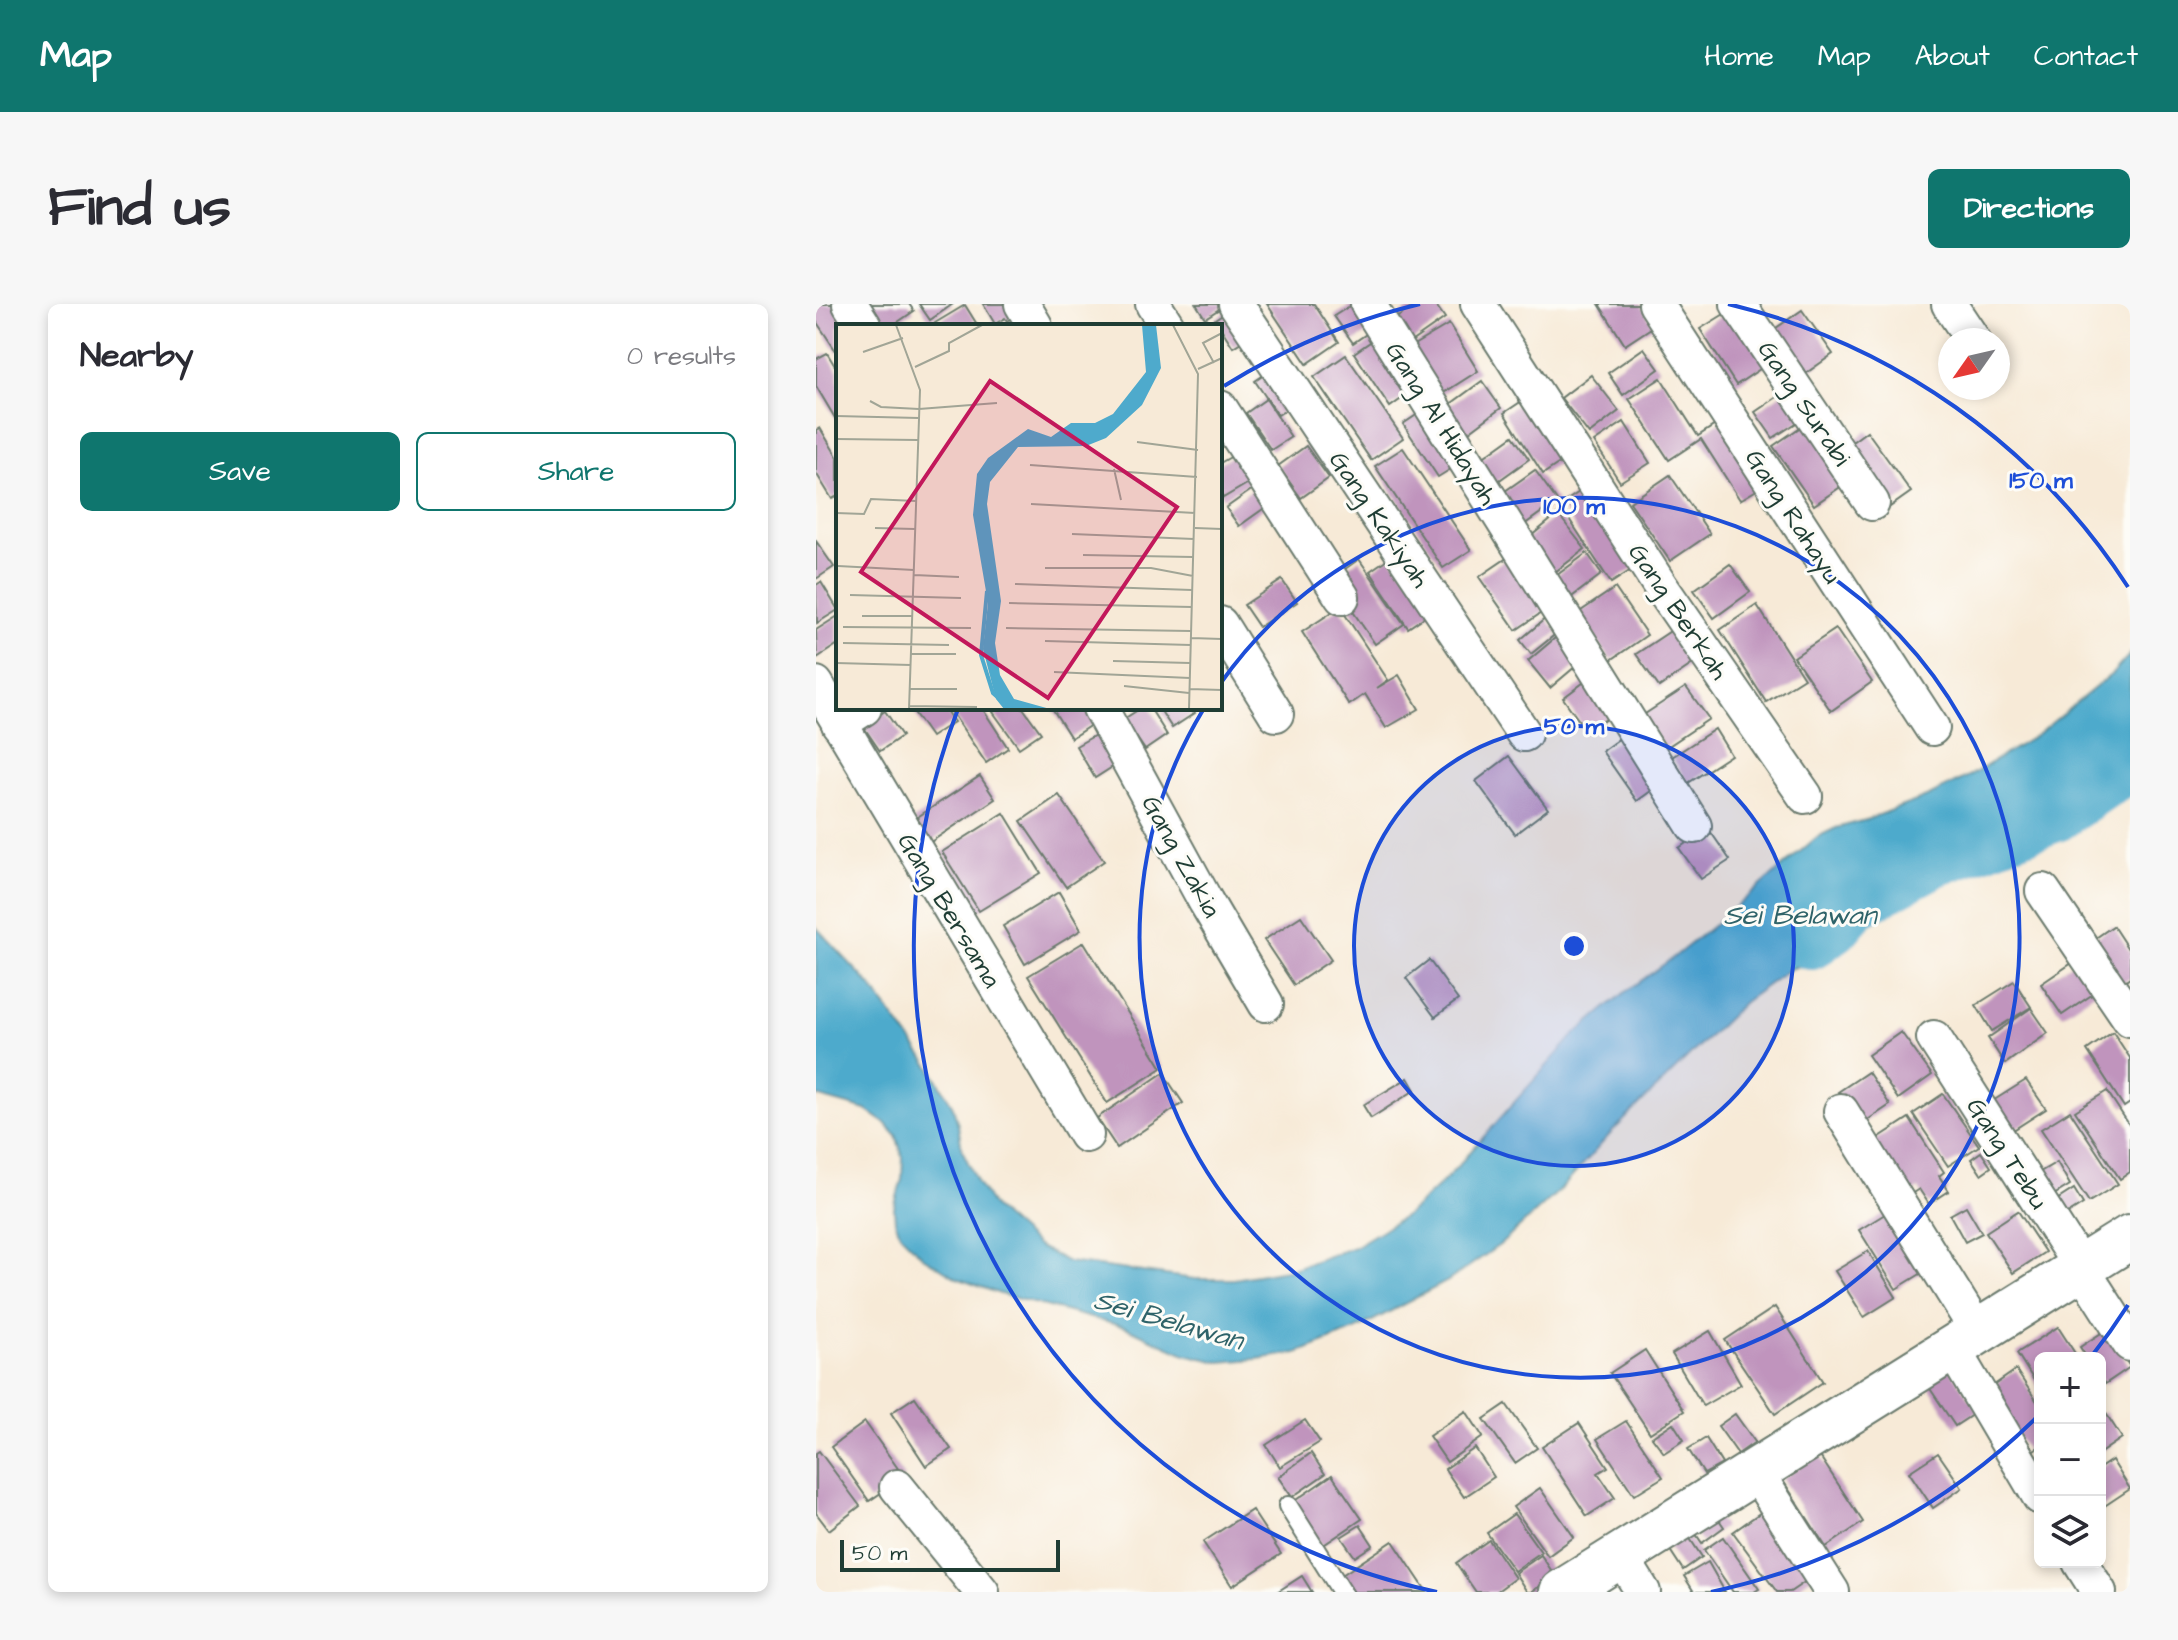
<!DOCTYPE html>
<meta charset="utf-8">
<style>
:root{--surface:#fff;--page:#f7f7f7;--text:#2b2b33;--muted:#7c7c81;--line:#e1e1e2;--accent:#0f766e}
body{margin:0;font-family:"Architects Daughter",sans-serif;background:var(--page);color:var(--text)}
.controls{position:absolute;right:24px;bottom:24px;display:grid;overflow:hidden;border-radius:12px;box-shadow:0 4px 12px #0003}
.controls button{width:72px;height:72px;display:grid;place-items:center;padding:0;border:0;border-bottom:2px solid var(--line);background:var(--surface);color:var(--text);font:40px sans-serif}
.compass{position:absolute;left:1122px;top:24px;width:72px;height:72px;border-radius:50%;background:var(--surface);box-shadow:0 4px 12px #0003;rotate:236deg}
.scale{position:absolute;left:24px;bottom:20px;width:220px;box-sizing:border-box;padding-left:8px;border:4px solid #1f3d34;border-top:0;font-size:22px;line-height:28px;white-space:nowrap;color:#1f3d34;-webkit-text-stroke:6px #fdfcf7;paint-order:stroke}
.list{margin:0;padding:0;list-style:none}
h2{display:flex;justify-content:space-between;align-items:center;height:104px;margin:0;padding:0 32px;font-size:34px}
h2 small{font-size:26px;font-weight:400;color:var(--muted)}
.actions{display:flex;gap:16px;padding:24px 32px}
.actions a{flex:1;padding:18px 0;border:2px solid var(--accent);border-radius:12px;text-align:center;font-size:28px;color:var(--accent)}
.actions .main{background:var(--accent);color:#fff}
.icon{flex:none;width:44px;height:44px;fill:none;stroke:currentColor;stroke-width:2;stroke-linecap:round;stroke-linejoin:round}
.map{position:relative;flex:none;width:1314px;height:1288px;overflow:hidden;border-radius:12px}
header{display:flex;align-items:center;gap:48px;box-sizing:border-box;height:112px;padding:0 40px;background:var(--accent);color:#fff}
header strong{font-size:38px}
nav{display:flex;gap:44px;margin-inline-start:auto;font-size:28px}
.intro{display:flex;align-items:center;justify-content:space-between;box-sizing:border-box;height:192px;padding:0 48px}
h1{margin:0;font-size:56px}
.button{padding:20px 36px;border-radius:12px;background:var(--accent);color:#fff;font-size:28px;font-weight:700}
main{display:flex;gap:48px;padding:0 48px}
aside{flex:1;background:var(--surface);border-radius:12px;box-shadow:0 4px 12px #0003}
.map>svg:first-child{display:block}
.water{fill:#4eaacc;stroke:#367480;stroke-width:2}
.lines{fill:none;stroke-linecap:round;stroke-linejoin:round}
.river{stroke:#4eaacc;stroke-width:52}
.building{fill:#c094bd}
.lane-casing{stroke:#6b7a6d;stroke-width:22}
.street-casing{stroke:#6b7a6d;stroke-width:38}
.secondary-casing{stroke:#6b7a6d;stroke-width:48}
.lane{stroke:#fff;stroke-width:18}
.street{stroke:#fff;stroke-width:34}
.secondary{stroke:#fff;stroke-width:44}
.ring{fill:none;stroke:#1d4ed8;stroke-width:4}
.labels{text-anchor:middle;stroke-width:6;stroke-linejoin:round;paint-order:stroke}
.street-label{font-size:26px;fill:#1f3d34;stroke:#fdfcf7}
.water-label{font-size:28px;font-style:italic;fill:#2f6369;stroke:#fdfcf7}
.inset-river{fill:none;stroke:#4eaacc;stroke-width:4}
.inset-road{fill:none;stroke:#a1a596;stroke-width:2}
.view{fill:#c2185b;fill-opacity:0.15;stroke:#c2185b;stroke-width:4}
.inset-edge{fill:none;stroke:#1f3d34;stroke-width:4}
.centre{fill:#1d4ed8;stroke:#fdfcf7;stroke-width:4}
.ring-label{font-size:24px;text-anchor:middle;font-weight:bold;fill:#1d4ed8;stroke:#fdfcf7;stroke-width:6;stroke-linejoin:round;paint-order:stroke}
</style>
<header>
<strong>Map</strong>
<nav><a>Home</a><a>Map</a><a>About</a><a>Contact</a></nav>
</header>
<div class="intro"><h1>Find us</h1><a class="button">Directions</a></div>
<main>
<aside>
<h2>Nearby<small>0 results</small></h2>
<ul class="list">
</ul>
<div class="actions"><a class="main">Save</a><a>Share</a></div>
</aside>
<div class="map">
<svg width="1314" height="1288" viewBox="0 0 1314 1288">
<rect width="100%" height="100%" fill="#fdfcf7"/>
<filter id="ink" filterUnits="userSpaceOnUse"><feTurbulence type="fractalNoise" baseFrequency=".0125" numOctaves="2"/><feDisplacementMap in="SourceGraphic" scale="16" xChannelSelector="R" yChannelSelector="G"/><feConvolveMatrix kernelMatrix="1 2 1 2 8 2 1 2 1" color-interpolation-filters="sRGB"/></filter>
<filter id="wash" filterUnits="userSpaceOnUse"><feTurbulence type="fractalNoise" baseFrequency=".006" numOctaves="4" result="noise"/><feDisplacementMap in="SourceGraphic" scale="32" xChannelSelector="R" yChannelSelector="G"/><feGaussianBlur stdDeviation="1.8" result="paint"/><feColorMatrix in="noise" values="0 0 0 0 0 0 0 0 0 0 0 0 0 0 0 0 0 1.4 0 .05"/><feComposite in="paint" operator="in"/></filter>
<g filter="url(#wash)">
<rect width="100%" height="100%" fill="#f7ead7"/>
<!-- water -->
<path class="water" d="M 1314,350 L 1314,442 L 1289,467 L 1212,515 L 1096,563 L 1055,586 L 1018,646 L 1002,656 L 974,665 L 928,698 L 796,828 L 746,884 L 685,940 L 632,977 L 539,1026 L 481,1049 L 441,1055 L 403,1058 L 369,1050 L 309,1023 L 184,990 L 141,974 L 107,953 L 85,931 L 79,917 L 78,904 L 86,875 L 87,854 L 80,831 L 69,819 L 50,806 L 0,792 L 0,623 L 54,681 L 115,764 L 137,803 L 142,821 L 146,846 L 162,879 L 178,904 L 221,942 L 252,958 L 379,975 L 418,975 L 476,965 L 538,943 L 591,911 L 632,873 L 758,731 L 808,689 L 858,653 L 913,609 L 1001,533 L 1020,524 L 1050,516 L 1113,492 L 1155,471 L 1222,430 L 1297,369 Z"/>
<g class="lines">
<!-- river -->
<path class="river" d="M 995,640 L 1018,624 L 1038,601 L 1117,558 L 1240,512 L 1314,461"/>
</g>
<g id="blocks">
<!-- building -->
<g class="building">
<path d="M 0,0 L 28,0 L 43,22 L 22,22 L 22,50 L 0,17 Z"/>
<path d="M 53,0 L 93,0 L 98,7 L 76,22 L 68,22 Z"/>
<path d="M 103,0 L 137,0 L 114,16 Z"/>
<path d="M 167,0 L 204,0 L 208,6 L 191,17 L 189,14 L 179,20 Z"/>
<path d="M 380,0 L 411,0 L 389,14 Z"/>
<path d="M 451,0 L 498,0 L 523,38 L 491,60 Z"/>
<path d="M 537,0 L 559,24 L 537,39 L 518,12 Z"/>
<path d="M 601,0 L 619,0 L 629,14 L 589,42 L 573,19 Z"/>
<path d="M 783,0 L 824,0 L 838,22 L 809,41 Z"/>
<path d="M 149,1 L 162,22 L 121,22 L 119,19 Z"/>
<path d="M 417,3 L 436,31 L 417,43 L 399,15 Z"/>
<path d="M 918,4 L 953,59 L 920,81 L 884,25 Z"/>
<path d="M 986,6 L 1017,50 L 982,75 L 950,31 Z"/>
<path d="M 633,20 L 662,67 L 621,93 L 591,45 Z"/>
<path d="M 566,30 L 602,83 L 574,103 L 538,49 Z"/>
<path d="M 828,44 L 843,65 L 807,91 L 792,69 Z"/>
<path d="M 11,49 L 22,67 L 22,119 L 0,82 L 0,55 Z"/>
<path d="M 530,51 L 587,134 L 555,156 L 498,73 Z"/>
<path d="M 454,67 L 476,102 L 462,111 L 439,77 Z"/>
<path d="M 775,71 L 803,107 L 773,130 L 745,94 Z"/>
<path d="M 845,74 L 882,132 L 907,116 L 949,181 L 924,196 L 885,135 L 853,156 L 813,95 Z"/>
<path d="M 666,77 L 685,104 L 645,134 L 625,107 Z"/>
<path d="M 970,87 L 988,114 L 957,134 L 939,108 Z"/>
<path d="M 715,91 L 754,152 L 727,170 L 688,109 Z"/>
<path d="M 450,95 L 475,133 L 455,146 L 430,109 Z"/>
<path d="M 611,104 L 646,158 L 622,173 L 587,120 Z"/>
<path d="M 995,116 L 1036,175 L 998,201 L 957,142 Z"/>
<path d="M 808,118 L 834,159 L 804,178 L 778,138 Z"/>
<path d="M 4,124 L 22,154 L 22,192 L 16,195 L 0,169 L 0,126 Z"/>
<path d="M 1051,127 L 1095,188 L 1071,205 L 1028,144 Z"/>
<path d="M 697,132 L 713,155 L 678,180 L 662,157 Z"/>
<path d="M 490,142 L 513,174 L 485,194 L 462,162 Z"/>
<path d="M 587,144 L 655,246 L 627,264 L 559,162 Z"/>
<path d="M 420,150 L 436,177 L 407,194 L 404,188 L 404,159 Z"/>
<path d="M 719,166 L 741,197 L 705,223 L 682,192 Z"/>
<path d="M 854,171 L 894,230 L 854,257 L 814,198 Z"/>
<path d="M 775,180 L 826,259 L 795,279 L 744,201 Z"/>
<path d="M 441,182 L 454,200 L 423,222 L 410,204 Z"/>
<path d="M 742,210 L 769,245 L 735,271 L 709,237 Z"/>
<path d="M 0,237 L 18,263 L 0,275 Z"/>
<path d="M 771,249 L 786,270 L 749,298 L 733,277 Z"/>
<path d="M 574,253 L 620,305 L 592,324 L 554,267 Z"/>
<path d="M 691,254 L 728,307 L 700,326 L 663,273 Z"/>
<path d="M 543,255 L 588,320 L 559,340 L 515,275 Z"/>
<path d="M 914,260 L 934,288 L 898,314 L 878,286 Z"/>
<path d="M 466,276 L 481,298 L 443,323 L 428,301 Z"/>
<path d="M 5,278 L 22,306 L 1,319 L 0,281 Z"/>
<path d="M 799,284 L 831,331 L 795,356 L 762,309 Z"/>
<path d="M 941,301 L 988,374 L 950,398 L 904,326 Z"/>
<path d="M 524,303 L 572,376 L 561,384 L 583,371 L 603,405 L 570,424 L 549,390 L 533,401 L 486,328 Z"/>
<path d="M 22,312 L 22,340 L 1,354 L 0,326 Z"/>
<path d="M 730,314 L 742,328 L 715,350 L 704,336 Z"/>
<path d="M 859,324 L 881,357 L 843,383 L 820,350 Z"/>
<path d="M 1020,325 L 1056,378 L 1015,407 L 978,353 Z"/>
<path d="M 745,329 L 767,356 L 734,384 L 712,357 Z"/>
<path d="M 771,376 L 796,411 L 771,428 L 747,394 Z"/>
<path d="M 870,383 L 893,415 L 848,445 L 826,412 Z"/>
<path d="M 95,404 L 128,404 L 138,418 L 115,433 Z"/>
<path d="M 133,404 L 166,404 L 192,444 L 170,459 Z"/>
<path d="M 183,404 L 207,404 L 225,429 L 203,444 L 177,408 Z"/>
<path d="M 236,404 L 277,404 L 284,415 L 255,434 Z"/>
<path d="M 325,404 L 334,404 L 351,431 L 329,446 L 308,415 Z"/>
<path d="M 343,404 L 376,404 L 379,409 L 356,424 Z"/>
<path d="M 69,407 L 86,432 L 64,447 L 47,422 Z"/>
<path d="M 899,425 L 915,451 L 872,479 L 856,453 Z"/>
<path d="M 283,429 L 301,460 L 279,474 L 260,442 Z"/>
<path d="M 811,429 L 846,479 L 821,497 L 786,447 Z"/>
<path d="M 693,452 L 732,505 L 699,530 L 660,477 Z"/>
<path d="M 164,472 L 179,495 L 113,539 L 97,516 Z"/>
<path d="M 243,491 L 288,557 L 250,583 L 205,517 Z"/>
<path d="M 188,509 L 225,569 L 163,607 L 126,548 Z"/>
<path d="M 892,524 L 914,556 L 885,575 L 863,544 Z"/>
<path d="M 243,588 L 265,626 L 209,660 L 187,622 Z"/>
<path d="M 485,612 L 515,656 L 478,681 L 448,636 Z"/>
<path d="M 1297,622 L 1314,648 L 1314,674 L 1297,686 L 1267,643 Z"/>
<path d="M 268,638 L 346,764 L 291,799 L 212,672 Z"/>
<path d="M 1262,655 L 1283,686 L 1246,711 L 1225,680 Z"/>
<path d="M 613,656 L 642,696 L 619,713 L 590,674 Z"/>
<path d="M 1198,677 L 1215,703 L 1176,727 L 1160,701 Z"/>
<path d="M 1215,704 L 1232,729 L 1189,760 L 1172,734 Z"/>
<path d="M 1085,728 L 1116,771 L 1082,795 L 1052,751 Z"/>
<path d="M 1297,728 L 1314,754 L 1314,799 L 1308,803 L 1271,746 Z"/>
<path d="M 1052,768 L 1074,801 L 1044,821 L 1022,788 Z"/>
<path d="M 347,769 L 367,799 L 301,844 L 281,814 Z"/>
<path d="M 592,774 L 599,786 L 555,814 L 547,801 Z"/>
<path d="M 1210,776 L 1230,805 L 1191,830 L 1172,800 Z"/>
<path d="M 1291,787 L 1314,822 L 1314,868 L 1304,875 L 1259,807 Z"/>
<path d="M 1127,790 L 1163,842 L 1132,862 L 1097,810 Z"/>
<path d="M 1254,807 L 1302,880 L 1273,898 L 1225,825 Z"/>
<path d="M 1093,814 L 1128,868 L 1123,872 L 1133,887 L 1113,900 L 1103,885 L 1092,892 L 1056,838 Z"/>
<path d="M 1165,848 L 1175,863 L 1165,870 L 1155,855 Z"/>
<path d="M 1241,858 L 1254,881 L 1228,897 L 1214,874 Z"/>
<path d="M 1258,885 L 1267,900 L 1239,918 L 1230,903 Z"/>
<path d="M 1150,902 L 1166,929 L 1149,938 L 1134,911 Z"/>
<path d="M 1202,907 L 1229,948 L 1197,969 L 1170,928 Z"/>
<path d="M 1069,910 L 1106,969 L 1080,985 L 1043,926 Z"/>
<path d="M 1052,947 L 1080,993 L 1048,1013 L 1019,967 Z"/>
<path d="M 959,1003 L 1007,1078 L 959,1110 L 909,1036 Z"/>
<path d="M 1242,1023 L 1262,1054 L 1224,1054 L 1224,1086 L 1201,1049 Z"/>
<path d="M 1290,1026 L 1314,1063 L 1289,1080 L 1284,1073 L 1284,1054 L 1271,1054 L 1264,1043 Z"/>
<path d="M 894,1027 L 925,1080 L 887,1102 L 856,1050 Z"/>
<path d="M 829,1046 L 868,1107 L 834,1129 L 794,1069 Z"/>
<path d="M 1130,1060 L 1162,1107 L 1139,1122 L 1107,1074 Z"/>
<path d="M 1200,1066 L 1224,1102 L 1224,1142 L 1213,1149 L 1171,1086 Z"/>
<path d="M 99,1093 L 135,1145 L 110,1162 L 75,1109 Z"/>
<path d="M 690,1100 L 721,1144 L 699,1159 L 668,1115 Z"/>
<path d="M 650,1107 L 667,1133 L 631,1158 L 613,1132 Z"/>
<path d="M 1289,1108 L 1306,1134 L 1284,1149 L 1284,1111 Z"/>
<path d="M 919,1110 L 939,1138 L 922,1150 L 902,1122 Z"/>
<path d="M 489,1116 L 504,1138 L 464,1163 L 450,1141 Z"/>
<path d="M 810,1117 L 847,1173 L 818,1191 L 781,1135 Z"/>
<path d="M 49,1118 L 88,1173 L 53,1197 L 15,1143 Z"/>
<path d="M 763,1119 L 792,1163 L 782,1169 L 799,1194 L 771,1212 L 726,1143 Z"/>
<path d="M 857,1119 L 868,1136 L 848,1149 L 836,1133 Z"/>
<path d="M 890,1134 L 906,1160 L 888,1170 L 872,1145 Z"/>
<path d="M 659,1144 L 678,1173 L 648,1193 L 629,1165 Z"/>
<path d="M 3,1147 L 44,1202 L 13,1226 L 0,1209 L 0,1149 Z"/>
<path d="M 495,1149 L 509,1170 L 476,1193 L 462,1173 Z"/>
<path d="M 1122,1149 L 1146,1184 L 1117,1204 L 1093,1168 Z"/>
<path d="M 1003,1151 L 1047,1218 L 1010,1243 L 966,1175 Z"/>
<path d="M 1296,1156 L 1314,1185 L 1284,1205 L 1284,1164 Z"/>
<path d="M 516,1171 L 546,1215 L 506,1242 L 477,1198 Z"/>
<path d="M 724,1184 L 758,1233 L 732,1252 L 697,1203 Z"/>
<path d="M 895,1204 L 908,1223 L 886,1239 L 873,1220 Z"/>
<path d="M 951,1204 L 999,1271 L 974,1288 L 961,1288 L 917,1228 Z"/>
<path d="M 436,1206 L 465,1250 L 416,1282 L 387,1238 Z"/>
<path d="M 698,1210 L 725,1248 L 698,1267 L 671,1229 Z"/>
<path d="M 544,1221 L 557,1241 L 539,1253 L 525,1233 Z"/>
<path d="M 867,1224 L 886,1253 L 867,1266 L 848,1237 Z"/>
<path d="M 907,1233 L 943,1285 L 938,1288 L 917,1288 L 888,1246 Z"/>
<path d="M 673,1236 L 699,1274 L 680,1288 L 660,1288 L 640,1259 Z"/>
<path d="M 577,1237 L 611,1288 L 538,1288 L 526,1271 Z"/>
<path d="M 725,1251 L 739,1272 L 715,1288 L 711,1288 L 699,1269 Z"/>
<path d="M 892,1258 L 909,1288 L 878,1288 L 868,1272 Z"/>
<path d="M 486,1272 L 496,1288 L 461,1288 Z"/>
</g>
</g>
</g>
<g filter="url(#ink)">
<use href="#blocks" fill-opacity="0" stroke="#6b7a6d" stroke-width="2"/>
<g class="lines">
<!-- lane casing -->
<g class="lane-casing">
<path id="lane" d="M 472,1202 L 526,1288"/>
</g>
<!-- street casing -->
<g class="street-casing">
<g id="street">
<path d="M 34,0 L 48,22"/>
<path d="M 206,0 L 219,22"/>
<path d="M 337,0 L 351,22"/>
<path d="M 420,0 L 708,430"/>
<path d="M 552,0 L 878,522"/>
<path d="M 662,0 L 845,283 L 989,492"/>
<path d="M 840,0 L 1116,424"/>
<path d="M 922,0 L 1056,199"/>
<path d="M 1133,0 L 1157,36"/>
<path d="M 404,104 L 526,293"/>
<path d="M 404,320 L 460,410"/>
<path d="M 0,380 L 270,831"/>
<path d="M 284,404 L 390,598 L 450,700"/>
<path d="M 23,420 L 48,404"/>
<path d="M 1227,587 L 1314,715"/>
<path d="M 1118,734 L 1314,1040"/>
<path d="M 1025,807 L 1162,1028"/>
<path d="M 1136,1044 L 1224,1193"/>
<path d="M 939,1167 L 1016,1288"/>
<path d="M 81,1183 L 166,1288"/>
<path d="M 804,1251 L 827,1288"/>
<path d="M 1264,1258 L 1283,1288"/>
</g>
</g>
<!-- secondary casing -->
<g class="secondary-casing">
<path id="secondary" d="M 746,1288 L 1314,933"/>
</g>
<!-- lane -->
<use href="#lane" class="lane"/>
<!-- street -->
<use href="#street" class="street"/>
<!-- secondary -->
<use href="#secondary" class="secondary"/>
</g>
</g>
<!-- distance rings -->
<circle cx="758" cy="642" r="220" fill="#1d4ed8" fill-opacity=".12"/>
<g class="ring">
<circle cx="758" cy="642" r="220"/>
<path d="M404 380A440 440 0 1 1 387 406"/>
<path d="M1312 1001A660 660 0 0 1 1275 1053M1221 1113A660 660 0 0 1 895 1288M621 1288A660 660 0 0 1 142 405M408 82A660 660 0 0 1 604 0M912 0A660 660 0 0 1 1312 283"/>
</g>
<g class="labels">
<!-- street labels -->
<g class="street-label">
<text transform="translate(989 99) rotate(56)" y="9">Gang Surabi</text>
<text transform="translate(626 119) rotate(58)" y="9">Gang Al Hidayah</text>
<text transform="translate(978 212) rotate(57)" y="9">Gang Rahayu</text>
<text transform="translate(564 215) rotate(56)" y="9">Gang Kakiyah</text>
<text transform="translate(863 307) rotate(56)" y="9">Gang Berkah</text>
<text transform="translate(366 552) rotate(61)" y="9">Gang Zakia</text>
<text transform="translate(134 606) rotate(59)" y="9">Gang Bersama</text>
<text transform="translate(1192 849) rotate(57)" y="9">Gang Tebu</text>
</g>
<!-- water labels -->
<g class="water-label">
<text x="984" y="620">Sei Belawan</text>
<text transform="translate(353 1015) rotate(16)" y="10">Sei Belawan</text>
</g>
</g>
<!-- overview -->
<g transform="translate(20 20)">
<rect width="386" height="386" fill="#f7ead7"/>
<path d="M 306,1 L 320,1 L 325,44 L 306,81 L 270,114 L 250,122 L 182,123 L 154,158 L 151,180 L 165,277 L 159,319 L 164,351 L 178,375 L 214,385 L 168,385 L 160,375 L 147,325 L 152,279 L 137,191 L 141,150 L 152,134 L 192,105 L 215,113 L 235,99 L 259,99 L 277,90 L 310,48 Z" fill="#4eaacc"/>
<path class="inset-river" d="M 151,267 L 145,331 L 157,369 L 175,385"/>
<path class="inset-road" d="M 60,1 L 84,66 L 73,385M 337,1 L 362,50 L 353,385M 27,28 L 67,14M 378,39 L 367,19 L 386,9M 79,43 L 113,27 L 113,19 L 146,1M 362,45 L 386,34M 34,77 L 45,83 L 83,85 L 161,79M 0,92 L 83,94M 0,115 L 82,116M 301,118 L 362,126M 194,141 L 361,153M 278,145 L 285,176M 195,180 L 359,189M 0,189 L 28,190 L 35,175 L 80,177M 39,204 L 79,205M 359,204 L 386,205M 236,210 L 358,215M 247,231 L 357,233M 2,242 L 78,246M 209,244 L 315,244 L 357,252M 78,251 L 123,253M 179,260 L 356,266M 14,271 L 125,274M 173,279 L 356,283M 26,292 L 76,292M 7,303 L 135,304M 170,304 L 355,307M 355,314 L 386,315M 209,317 L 355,321M 7,319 L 113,321M 75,330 L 120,330M 277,337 L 354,339M 0,339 L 75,341M 218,348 L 354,354M 288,362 L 353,369M 74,365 L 121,365M 353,365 L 386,366M 73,382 L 141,383"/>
<path class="view" d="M 154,57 L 341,183 L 212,374 L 25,248 Z"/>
<rect width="386" height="386" class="inset-edge"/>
</g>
<circle cx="758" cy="642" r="12" class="centre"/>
<g class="ring-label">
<text x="1225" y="184">150 m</text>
<text x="758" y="210">100 m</text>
<text x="758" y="430">50 m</text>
</g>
</svg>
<div class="controls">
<button>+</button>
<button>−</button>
<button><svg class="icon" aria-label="layers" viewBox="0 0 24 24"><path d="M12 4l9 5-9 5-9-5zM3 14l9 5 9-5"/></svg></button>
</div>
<svg class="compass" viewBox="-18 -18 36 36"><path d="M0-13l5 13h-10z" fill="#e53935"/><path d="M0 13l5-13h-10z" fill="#7c7c81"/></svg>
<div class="scale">50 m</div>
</div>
</main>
